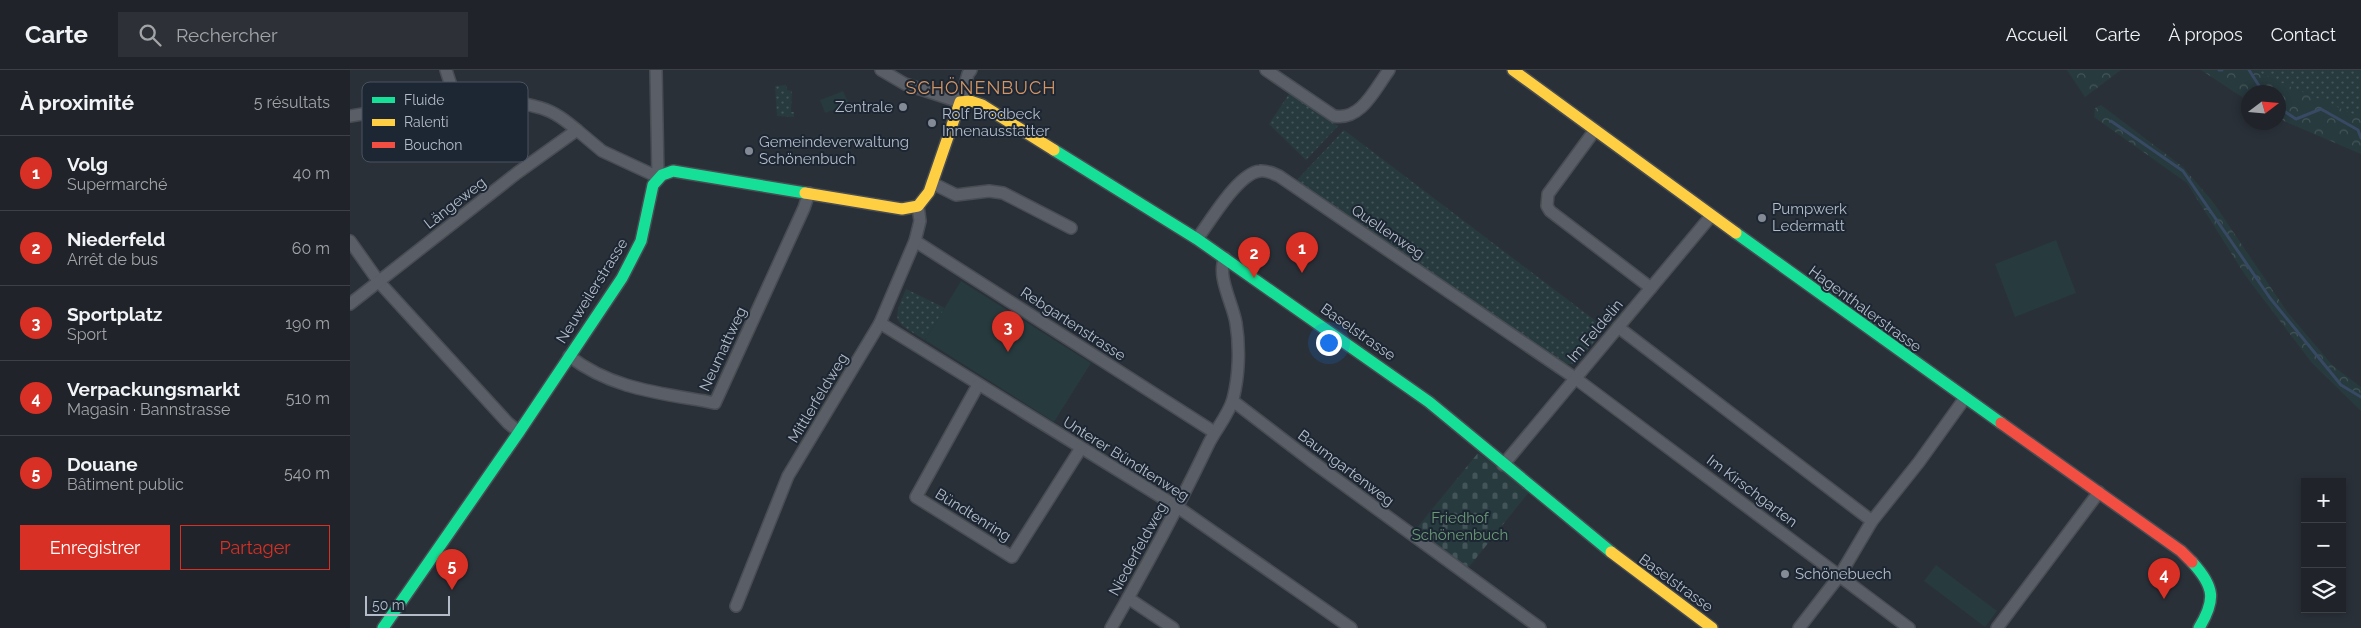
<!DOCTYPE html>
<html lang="fr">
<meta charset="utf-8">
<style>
:root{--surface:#20242a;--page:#2d3036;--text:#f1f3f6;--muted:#a2a4a8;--line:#3d4147;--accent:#d93025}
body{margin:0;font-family:Raleway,sans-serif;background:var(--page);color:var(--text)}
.controls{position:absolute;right:15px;bottom:15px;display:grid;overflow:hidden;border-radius:0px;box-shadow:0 2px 8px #0003}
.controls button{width:45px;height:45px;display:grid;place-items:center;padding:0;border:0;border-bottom:1px solid var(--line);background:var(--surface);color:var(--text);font:25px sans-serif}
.compass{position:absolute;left:1891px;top:15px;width:45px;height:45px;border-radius:50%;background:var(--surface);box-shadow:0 2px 8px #0003;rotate:74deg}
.scale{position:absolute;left:15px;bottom:12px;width:85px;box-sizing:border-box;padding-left:5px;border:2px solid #b4bcc9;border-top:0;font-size:14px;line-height:18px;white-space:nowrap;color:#b4bcc9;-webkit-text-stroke:4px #1d2633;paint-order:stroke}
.you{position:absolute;left:978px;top:272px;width:18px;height:18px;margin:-12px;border:4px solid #fff;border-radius:50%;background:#1a73e8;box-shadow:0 0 0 8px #1a73e833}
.badge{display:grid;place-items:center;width:32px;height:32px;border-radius:50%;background:var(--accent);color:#fff;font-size:16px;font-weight:700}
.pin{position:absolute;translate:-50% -41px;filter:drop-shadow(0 1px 2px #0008)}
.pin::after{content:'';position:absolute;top:26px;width:18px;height:15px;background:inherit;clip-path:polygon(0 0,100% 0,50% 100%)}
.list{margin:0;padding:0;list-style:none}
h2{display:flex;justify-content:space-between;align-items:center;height:65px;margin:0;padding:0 20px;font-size:21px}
h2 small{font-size:16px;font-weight:400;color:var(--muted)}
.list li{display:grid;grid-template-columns:32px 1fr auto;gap:15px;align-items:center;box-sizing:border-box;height:75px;padding:0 20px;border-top:1px solid var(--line)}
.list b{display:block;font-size:19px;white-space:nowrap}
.list p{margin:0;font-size:16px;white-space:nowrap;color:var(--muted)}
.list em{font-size:16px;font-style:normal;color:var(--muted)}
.actions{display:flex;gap:10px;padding:15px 20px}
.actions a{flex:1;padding:11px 0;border:1px solid var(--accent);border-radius:0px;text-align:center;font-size:18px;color:var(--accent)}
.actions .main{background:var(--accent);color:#fff}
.icon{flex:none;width:28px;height:28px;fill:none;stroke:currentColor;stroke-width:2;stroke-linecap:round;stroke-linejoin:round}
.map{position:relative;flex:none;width:2011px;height:558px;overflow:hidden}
header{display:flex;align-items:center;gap:30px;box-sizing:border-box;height:70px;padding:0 25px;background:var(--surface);border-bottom:1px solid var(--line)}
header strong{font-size:24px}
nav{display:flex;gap:28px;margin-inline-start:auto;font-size:18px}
.search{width:350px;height:45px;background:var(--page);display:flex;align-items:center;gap:12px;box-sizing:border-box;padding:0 18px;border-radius:0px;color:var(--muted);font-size:19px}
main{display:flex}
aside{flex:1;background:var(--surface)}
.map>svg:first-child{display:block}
.grass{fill:url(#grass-dots)}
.forest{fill:url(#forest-crowns)}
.cemetery{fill:url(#cemetery-stones)}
.garden{fill:#273a3e}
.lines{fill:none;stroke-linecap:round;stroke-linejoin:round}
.stream{stroke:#384963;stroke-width:3}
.street-casing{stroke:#484c53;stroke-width:14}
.fast-casing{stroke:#484c53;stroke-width:14}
.slow-casing{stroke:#484c53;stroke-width:14}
.jam-casing{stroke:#484c53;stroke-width:14}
.street{stroke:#5a5e66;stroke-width:11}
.fast{stroke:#16e098;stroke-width:11}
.slow{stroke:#ffcf43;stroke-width:11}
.jam{stroke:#f24e42;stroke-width:11}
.poi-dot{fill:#848b96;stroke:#1d2633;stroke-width:2}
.labels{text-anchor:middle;stroke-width:4;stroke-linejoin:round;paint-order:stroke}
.poi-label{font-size:15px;fill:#b4bcc9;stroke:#1d2633;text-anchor:start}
.street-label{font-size:15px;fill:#b4bcc9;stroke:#1d2633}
.park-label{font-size:15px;fill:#6b9a76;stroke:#1d2633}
.quarter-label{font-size:18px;letter-spacing:1px;fill:#d59563;stroke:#1d2633}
.key{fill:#1d2633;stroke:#4a5360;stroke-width:1}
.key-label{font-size:14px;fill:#b4bcc9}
</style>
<header>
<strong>Carte</strong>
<div class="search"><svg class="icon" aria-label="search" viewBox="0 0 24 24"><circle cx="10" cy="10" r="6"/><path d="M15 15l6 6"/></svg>Rechercher</div>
<nav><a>Accueil</a><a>Carte</a><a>À propos</a><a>Contact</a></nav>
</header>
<main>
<aside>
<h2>À proximité<small>5 résultats</small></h2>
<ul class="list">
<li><span class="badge">1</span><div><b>Volg</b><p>Supermarché</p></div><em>40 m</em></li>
<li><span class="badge">2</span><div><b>Niederfeld</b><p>Arrêt de bus</p></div><em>60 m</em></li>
<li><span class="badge">3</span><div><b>Sportplatz</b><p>Sport</p></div><em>190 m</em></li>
<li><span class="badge">4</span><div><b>Verpackungsmarkt</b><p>Magasin · Bannstrasse</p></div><em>510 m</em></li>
<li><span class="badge">5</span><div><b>Douane</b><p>Bâtiment public</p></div><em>540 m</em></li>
</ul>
<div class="actions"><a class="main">Enregistrer</a><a>Partager</a></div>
</aside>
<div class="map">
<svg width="2011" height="558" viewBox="0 0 2011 558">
<defs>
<pattern id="grass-dots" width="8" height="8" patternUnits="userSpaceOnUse" patternTransform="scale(1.25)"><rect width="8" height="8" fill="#273a3e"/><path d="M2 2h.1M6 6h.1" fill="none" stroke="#445559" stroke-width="1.8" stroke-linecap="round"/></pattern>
<pattern id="forest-crowns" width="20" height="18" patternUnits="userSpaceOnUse" patternTransform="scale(1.25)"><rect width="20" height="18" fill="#273a3e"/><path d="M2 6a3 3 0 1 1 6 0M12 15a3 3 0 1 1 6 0" fill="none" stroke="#445559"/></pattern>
<pattern id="cemetery-stones" width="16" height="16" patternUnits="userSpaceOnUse" patternTransform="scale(1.25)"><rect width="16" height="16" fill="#273a3e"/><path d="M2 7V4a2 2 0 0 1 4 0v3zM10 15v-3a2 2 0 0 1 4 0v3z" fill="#445559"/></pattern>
</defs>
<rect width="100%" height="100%" fill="#2a3038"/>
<!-- grass -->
<g class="grass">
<path d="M 1902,0 L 2011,0 L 2011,48 Z"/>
<path d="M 436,15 L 437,20 L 442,21 L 441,42 L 444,42 L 444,47 L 427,46 L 425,16 Z"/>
<path d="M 941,21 L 988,56 L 956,90 L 919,54 Z"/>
<path d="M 994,60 L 1255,258 L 1227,294 L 1211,294 L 946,111 Z"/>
<path d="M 556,219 L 595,238 L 575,270 C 544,251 541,253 556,219 Z"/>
</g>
<!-- forest -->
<g class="forest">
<path d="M 1717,0 L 1771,0 L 1735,27 Z"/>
<path d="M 1851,0 L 1902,0 L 2008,46 L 2011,48 L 2011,84 L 1929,49 L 1928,22 L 1898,22 L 1898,31 Z"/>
<path d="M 1751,35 L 1833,97 L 1863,132 L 1938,243 L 1983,296 L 2011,317 L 2011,341 L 1962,293 L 1895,205 L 1837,113 L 1744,47 L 1745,38 Z"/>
</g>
<!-- cemetery -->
<path class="cemetery" d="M 1128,383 L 1179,422 L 1115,502 L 1061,465 Z"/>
<!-- garden -->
<g class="garden">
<path d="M 493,21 L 499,34 L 475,43 L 470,30 Z"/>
<path d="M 1706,170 L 1726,223 L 1665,247 L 1645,194 Z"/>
<path d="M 611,211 L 741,293 L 704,352 L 575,270 Z"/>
<path d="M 1586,495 L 1647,541 L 1635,557 L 1574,511 Z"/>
</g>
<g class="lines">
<!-- stream -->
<g class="stream">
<path d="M 1869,0 L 1872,0"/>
<path d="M 1899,0 L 1913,22"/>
<path d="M 1928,37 L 1946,49 L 1971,39 L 2008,60 L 2011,68"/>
<path d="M 1761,51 L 1833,101 L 1920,228 L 1991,315 L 2011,327"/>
</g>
<!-- street casing -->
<g class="street-casing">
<g id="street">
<path d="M 96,0 L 106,31"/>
<path d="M 531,0 L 555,14 L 610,32 L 618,4 L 621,0"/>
<path d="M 916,0 L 984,46 C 1011,51 1025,19 1039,0"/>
<path d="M 0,46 C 61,37 130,19 191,38 C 205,42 216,51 227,60"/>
<path d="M 1245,60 L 1198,124 L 1197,136 L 1200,141 L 1301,218"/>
<path d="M 582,113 L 606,125 L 639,121 L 653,123 L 721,158"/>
<path d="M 847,169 C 860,152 888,103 910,101 C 917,100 924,104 929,106 L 1225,308 L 1559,558"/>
<path d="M 0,171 L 29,212 L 158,353 L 169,362"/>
<path d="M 565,171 L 864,362"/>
<path d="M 0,234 L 167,103 L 227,60 L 252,81 L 308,107 L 306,0"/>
<path d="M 530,253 L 829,438 L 1001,558"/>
<path d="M 1268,257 L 1522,451"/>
<path d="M 219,286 C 263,320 312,323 365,333 L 454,138 L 459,123"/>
<path d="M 628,315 L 566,427 L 662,487 L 731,378"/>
<path d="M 883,331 L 960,390 L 1190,558"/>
<path d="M 1153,395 L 1361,146"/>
<path d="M 778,528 L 823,558"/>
<path d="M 386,536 L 438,406 L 530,253 L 565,171 L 570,151 L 568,136"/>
<path d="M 761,558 C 796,497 829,436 859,373 C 866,359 879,344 883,329 C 889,306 890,277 886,253 C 883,234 866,205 875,188"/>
<path d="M 1449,558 L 1490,505 L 1522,451 L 1569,392 L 1615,328"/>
<path d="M 1647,558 L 1749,422"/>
</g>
</g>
<!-- fast casing -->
<g class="fast-casing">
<g id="fast">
<path d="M 704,80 L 847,169 L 1079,332 L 1261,482"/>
<path d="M 1386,163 L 1651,353"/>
<path d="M 1842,492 C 1865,517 1866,530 1849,558"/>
<path d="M 33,558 L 169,362 L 272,208 L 291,171 L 303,115 L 312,105 L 323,101 L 455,123"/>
</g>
</g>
<!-- slow casing -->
<g class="slow-casing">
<g id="slow">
<path d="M 1163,0 L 1386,163"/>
<path d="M 455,123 L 552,139 L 568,136 L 579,122 L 610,32 L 620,31 L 632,35 L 704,80"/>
<path d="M 1261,482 L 1362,558"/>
</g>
</g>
<!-- jam casing -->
<g class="jam-casing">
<path id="jam" d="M 1651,353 L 1831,481 L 1842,492"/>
</g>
<!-- street -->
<use href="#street" class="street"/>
<!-- fast -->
<use href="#fast" class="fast"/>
<!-- slow -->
<use href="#slow" class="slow"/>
<!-- jam -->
<use href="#jam" class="jam"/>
</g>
<!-- markers -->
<g class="poi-dot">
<circle cx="553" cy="37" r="5"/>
<circle cx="582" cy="53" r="5"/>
<circle cx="399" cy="81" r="5"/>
<circle cx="1412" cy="148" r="5"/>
<circle cx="1435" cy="504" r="5"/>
</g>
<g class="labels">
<!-- poi labels -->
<g class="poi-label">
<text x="543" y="42" text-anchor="end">Zentrale</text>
<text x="592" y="49">Rolf Brodbeck<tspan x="592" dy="17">Innenausstatter</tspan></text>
<text x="409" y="77">Gemeindeverwaltung<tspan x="409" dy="17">Schönenbuch</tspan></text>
<text x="1422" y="144">Pumpwerk<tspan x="1422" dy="17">Ledermatt</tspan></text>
<text x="1445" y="509">Schönebuech</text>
</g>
<!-- street labels -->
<g class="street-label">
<text transform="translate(105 133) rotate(-38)" y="5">Längeweg</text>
<text transform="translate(1038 162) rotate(34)" y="5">Quellenweg</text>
<text transform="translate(242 221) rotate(-58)" y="5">Neuweilerstrasse</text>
<text transform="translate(1515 239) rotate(36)" y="5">Hagenthalerstrasse</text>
<text transform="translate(723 254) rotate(33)" y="5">Rebgartenstrasse</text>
<text transform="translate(1245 261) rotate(-50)" y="5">Im Feldelin</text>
<text transform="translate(1008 262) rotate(35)" y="5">Baselstrasse</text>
<text transform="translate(373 279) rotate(-65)" y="5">Neumattweg</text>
<text transform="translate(468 328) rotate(-59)" y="5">Mittlerfeldweg</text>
<text transform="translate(776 389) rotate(32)" y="5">Unterer Bündtenweg</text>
<text transform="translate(996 398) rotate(37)" y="5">Baumgartenweg</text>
<text transform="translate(1402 421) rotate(37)" y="5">Im Kirschgarten</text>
<text transform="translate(623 445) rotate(32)" y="5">Bündtenring</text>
<text transform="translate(788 479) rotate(-61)" y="5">Niederfeldweg</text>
<text transform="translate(1326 513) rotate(36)" y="5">Baselstrasse</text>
</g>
<!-- park labels -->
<g class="park-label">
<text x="1110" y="453">Friedhof<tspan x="1110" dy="17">Schönenbuch</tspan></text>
</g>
<!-- quarter labels -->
<g class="quarter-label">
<text x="631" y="24">SCHÖNENBUCH</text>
</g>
</g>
<!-- legend -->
<rect x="12" y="12" width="166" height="80" rx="8" class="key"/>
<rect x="22" y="27" width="23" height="6" fill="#16e098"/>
<rect x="22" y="49" width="23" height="7" fill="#ffcf43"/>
<rect x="22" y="72" width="23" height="6" fill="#f24e42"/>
<g class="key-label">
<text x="54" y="35">Fluide</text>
<text x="54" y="57">Ralenti</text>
<text x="54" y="80">Bouchon</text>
</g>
</svg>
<div class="controls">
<button>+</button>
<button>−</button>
<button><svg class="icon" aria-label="layers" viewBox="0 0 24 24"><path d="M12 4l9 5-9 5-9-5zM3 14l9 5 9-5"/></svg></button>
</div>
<svg class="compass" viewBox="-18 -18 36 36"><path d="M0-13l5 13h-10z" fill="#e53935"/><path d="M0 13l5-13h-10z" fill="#a2a4a8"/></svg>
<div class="scale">50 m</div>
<div class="you"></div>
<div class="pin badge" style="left:952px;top:203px">1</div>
<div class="pin badge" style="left:904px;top:208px">2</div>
<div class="pin badge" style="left:658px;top:282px">3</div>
<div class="pin badge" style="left:1814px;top:529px">4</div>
<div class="pin badge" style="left:102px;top:520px">5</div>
</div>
</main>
